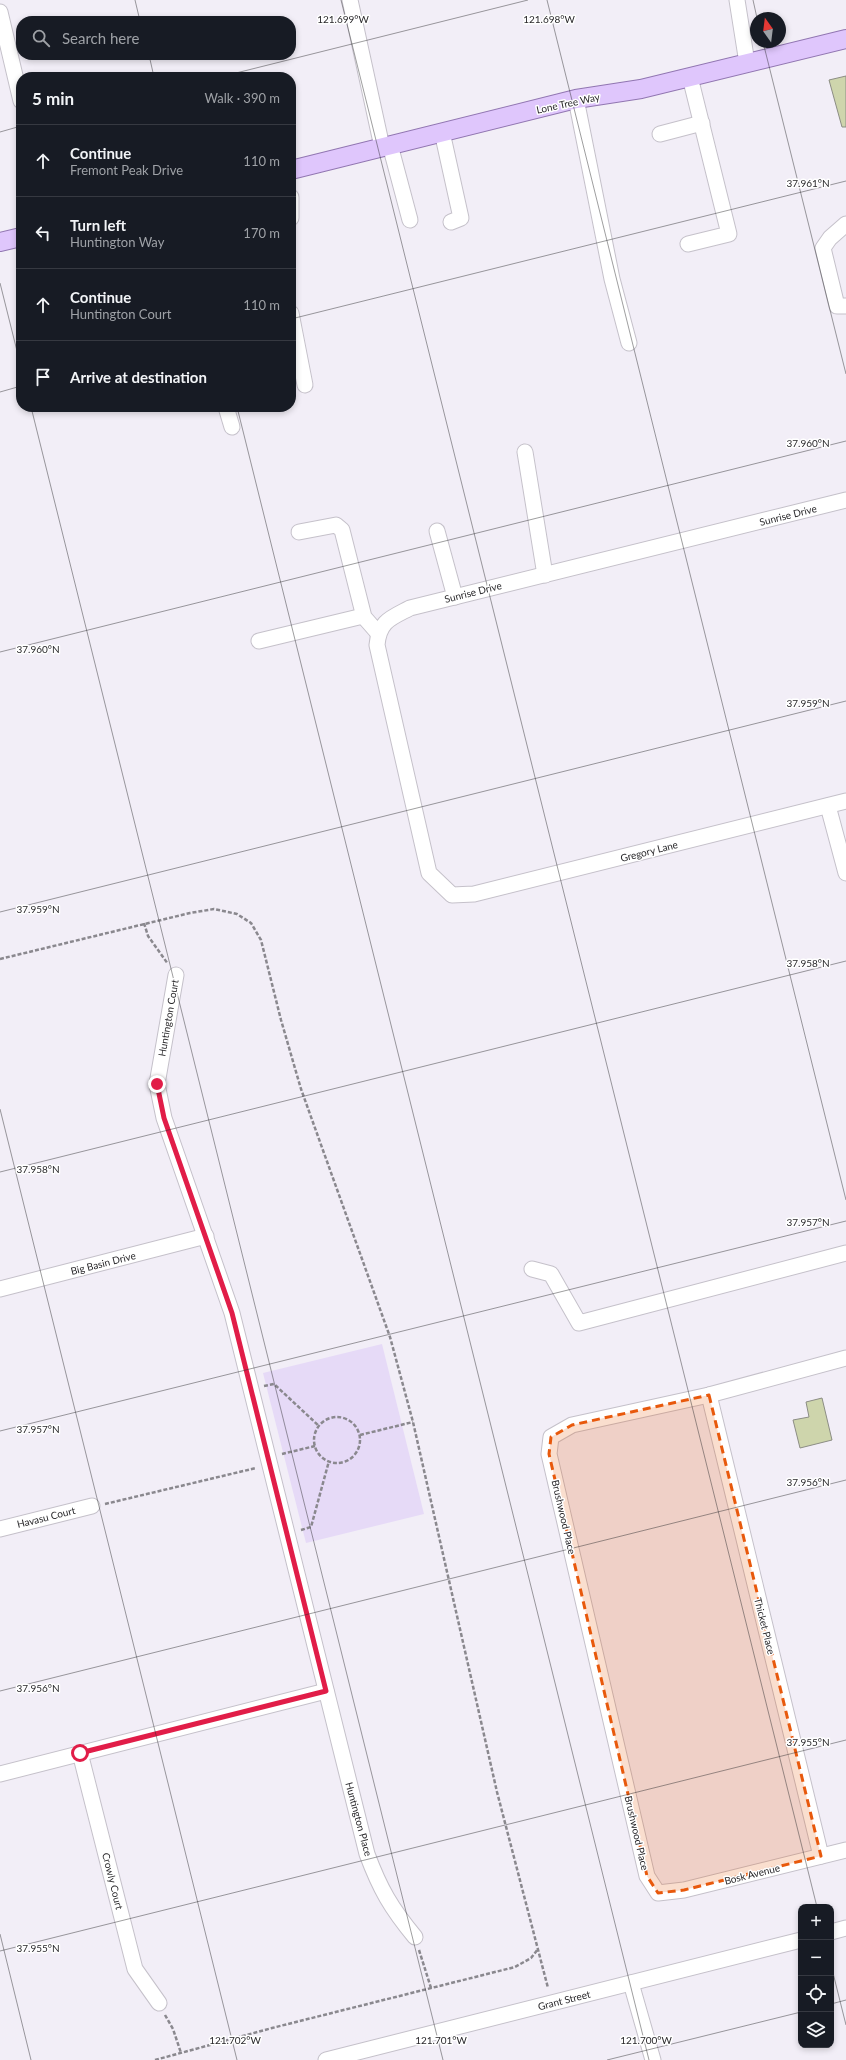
<!DOCTYPE html>
<meta charset="utf-8">
<style>
:root{--surface:#171b24;--page:#20242c;--text:#f1f3f6;--muted:#9ea1a6;--line:#363941}
body{margin:0;font-family:Lato,sans-serif;background:var(--page);color:var(--text)}
.controls{position:absolute;right:12px;bottom:12px;display:grid;overflow:hidden;border-radius:8px;box-shadow:0 2px 6px #0003}
.controls button{width:36px;height:36px;display:grid;place-items:center;padding:0;border:0;border-bottom:1px solid var(--line);background:var(--surface);color:var(--text);font:20px sans-serif}
.compass{position:absolute;left:750px;top:12px;width:36px;height:36px;border-radius:50%;background:var(--surface);box-shadow:0 2px 6px #0003;rotate:346deg}
.stop{position:absolute;width:12px;height:12px;margin:-9px;border:3px solid #e11d48;border-radius:50%;background:#fff}
.stop.end{background:#e11d48;border-color:#fff;box-shadow:0 1px 4px #0008}
.list{margin:0;padding:0;list-style:none}
h2{display:flex;justify-content:space-between;align-items:center;height:52px;margin:0;padding:0 16px;font-size:17px}
h2 small{font-size:13px;font-weight:400;color:var(--muted)}
.list li{display:grid;grid-template-columns:26px 1fr auto;gap:12px;align-items:center;box-sizing:border-box;height:72px;padding:0 16px;border-top:1px solid var(--line)}
.list b{display:block;font-size:15px;white-space:nowrap}
.list p{margin:0;font-size:13px;white-space:nowrap;color:var(--muted)}
.list em{font-size:13px;font-style:normal;color:var(--muted)}
.icon{flex:none;width:22px;height:22px;fill:none;stroke:currentColor;stroke-width:2;stroke-linecap:round;stroke-linejoin:round}
.map{position:relative;flex:none;width:846px;height:2060px;overflow:hidden}
.search{position:absolute;background:var(--surface);box-shadow:0 2px 6px #0003;left:16px;top:16px;width:280px;height:44px;display:flex;align-items:center;gap:10px;box-sizing:border-box;padding:0 14px;border-radius:16px;color:var(--muted);font-size:15px}
.panel{position:absolute;background:var(--surface);box-shadow:0 2px 6px #0003;left:16px;top:72px;width:280px;height:340px;border-radius:16px}
.map>svg:first-child{display:block}
.green{fill:#e6daf7}
.building{fill:#ced5ac;stroke:#8c8d84}
.lines{fill:none;stroke-linecap:round;stroke-linejoin:round}
.minor-casing{stroke:#c5c1ca;stroke-width:17}
.major-casing{stroke:#9176b1;stroke-width:20}
.path{stroke:#8a888e;stroke-width:2.5;stroke-dasharray:4 2;stroke-linecap:butt}
.minor{stroke:#fff;stroke-width:15}
.major{stroke:#dfc6fc;stroke-width:18}
.route{stroke:#e11d48;stroke-width:5}
.marked{fill:#e8590c;fill-opacity:0.2;stroke:#e8590c;stroke-width:3;stroke-dasharray:8 5;stroke-linejoin:round}
.ticks{fill:none;stroke:#28272a;stroke-width:1;stroke-opacity:0.45}
.labels{text-anchor:middle;stroke-width:3;stroke-linejoin:round;paint-order:stroke}
.street-label{font-size:10px;fill:#28272a;stroke:#fff}
.ticks-label{font-size:10px;text-anchor:middle;fill:#28272a;stroke:#fff;stroke-width:3;stroke-linejoin:round;paint-order:stroke}
</style>
<div class="map">
<svg width="846" height="2060" viewBox="0 0 846 2060">
<rect width="100%" height="100%" fill="#f2eef7"/>
<!-- green -->
<path class="green" d="M 382,1344 L 424,1514 L 306,1543 L 263,1373 Z"/>
<!-- building -->
<g class="building">
<path d="M 846,76 L 846,127 L 842,127 L 829,80 Z"/>
<path d="M 822,1398 L 832,1440 L 800,1448 L 793,1420 L 809,1417 L 806,1402 Z"/>
</g>
<g class="lines">
<!-- minor casing -->
<g class="minor-casing">
<g id="minor">
<path d="M 350,0 L 382,147"/>
<path d="M 737,0 L 747,63"/>
<path d="M 0,12 L 21,101"/>
<path d="M 576,99 L 612,279 L 629,343"/>
<path d="M 442,132 L 461,218 L 451,222"/>
<path d="M 660,134 L 702,123"/>
<path d="M 390,145 L 410,220"/>
<path d="M 291,197 L 291,218"/>
<path d="M 846,224 L 830,238 L 823,248 L 837,306 L 846,306"/>
<path d="M 688,244 L 729,234 L 690,77"/>
<path d="M 291,313 L 305,385"/>
<path d="M 226,407 L 232,427"/>
<path d="M 525,452 L 545,575"/>
<path d="M 846,500 L 410,608 C 391,618 379,621 377,645 L 429,873 L 452,895 L 474,894 L 846,801"/>
<path d="M 437,531 L 455,597"/>
<path d="M 299,532 L 336,525 L 342,530 L 364,617 L 378,633"/>
<path d="M 259,641 L 363,616"/>
<path d="M 828,806 L 846,873"/>
<path d="M 176,975 L 157,1084 L 164,1118 L 232,1313 L 367,1854 C 380,1889 391,1908 415,1937"/>
<path d="M 532,1269 L 551,1274 L 579,1323 L 846,1253"/>
<path d="M 0,1289 L 206,1236"/>
<path d="M 846,1358 L 709,1395 L 572,1425 L 551,1437 L 549,1454 L 647,1876 L 658,1893 L 684,1890 L 846,1850"/>
<path d="M 709,1395 L 821,1856"/>
<path d="M 0,1529 L 92,1506"/>
<path d="M 80,1753 L 135,1969 L 159,2003"/>
<path d="M 0,1774 L 326,1691"/>
<path d="M 831,1932 L 846,1928"/>
<path d="M 631,1983 L 653,2060"/>
<path d="M 326,2060 L 801,1940"/>
</g>
</g>
<!-- major casing -->
<g class="major-casing">
<g id="major">
<path d="M 291,170 L 576,99 L 641,89 L 846,39"/>
<path d="M 0,242 L 21,237"/>
</g>
</g>
<!-- path -->
<g class="path">
<path d="M 144,923 L 148,936 L 168,964"/>
<path d="M 0,959 L 190,913 L 214,909 L 237,914 L 251,923 L 261,940 L 281,1020 L 301,1089 L 390,1337 L 413,1422 L 497,1792 L 548,1988"/>
<path d="M 264,1386 L 274,1384 L 319,1426"/>
<circle cx="337" cy="1440" r="23"/>
<path d="M 360,1435 L 413,1422"/>
<path d="M 282,1454 L 315,1446"/>
<path d="M 105,1504 L 256,1468"/>
<path d="M 301,1530 L 311,1527 L 329,1461"/>
<path d="M 419,1950 L 431,1988"/>
<path d="M 165,2015 L 173,2029 L 181,2053"/>
<path d="M 155,2060 L 272,2028 L 515,1967 L 531,1958 L 538,1949"/>
</g>
<!-- minor -->
<use href="#minor" class="minor"/>
<!-- major -->
<use href="#major" class="major"/>
</g>
<g class="lines">
<!-- route -->
<path class="route" d="M 80,1753 L 326,1691 L 232,1313 L 164,1118 L 157,1084"/>
</g>
<!-- marked area -->
<path class="marked" d="M 709,1395 L 821,1856 L 684,1890 L 658,1893 L 647,1876 L 549,1454 L 551,1437 L 572,1425 Z"/>
<!-- ticks -->
<path class="ticks" d="M 135,0 L 140,21M 341,0 L 817,1907M 547,0 L 846,1200M 753,0 L 757,18M 763,42 L 846,374M 149,55 L 154,77M 220,77 L 528,0M 0,132 L 21,126M 0,283 L 21,367M 291,319 L 846,181M 0,392 L 21,386M 31,407 L 443,2060M 237,407 L 649,2060M 0,652 L 846,441M 0,912 L 846,701M 0,1109 L 237,2060M 0,1172 L 846,961M 0,1431 L 846,1221M 0,1691 L 846,1480M 0,1934 L 31,2060M 0,1951 L 846,1740M 831,1965 L 846,2025M 831,2004 L 846,2000M 607,2060 L 801,2012"/>
<g class="labels">
<!-- street labels -->
<g class="street-label">
<text transform="translate(568 103) rotate(-12)" y="4">Lone Tree Way</text>
<text transform="translate(788 515) rotate(-14)" y="4">Sunrise Drive</text>
<text transform="translate(473 592) rotate(-14)" y="4">Sunrise Drive</text>
<text transform="translate(649 851) rotate(-14)" y="4">Gregory Lane</text>
<text transform="translate(168 1018) rotate(-80)" y="4">Huntington Court</text>
<text transform="translate(103 1263) rotate(-14)" y="4">Big Basin Drive</text>
<text transform="translate(46 1517) rotate(-14)" y="4">Havasu Court</text>
<text transform="translate(564 1517) rotate(77)" y="4">Brushwood Place</text>
<text transform="translate(765 1626) rotate(76)" y="4">Thicket Place</text>
<text transform="translate(359 1819) rotate(75)" y="4">Huntington Place</text>
<text transform="translate(637 1833) rotate(77)" y="4">Brushwood Place</text>
<text transform="translate(752 1874) rotate(-14)" y="4">Bosk Avenue</text>
<text transform="translate(113 1881) rotate(76)" y="4">Crowly Court</text>
<text transform="translate(564 2000) rotate(-14)" y="4">Grant Street</text>
</g>
</g>
<g class="ticks-label">
<text x="343" y="23">121.699°W</text>
<text x="549" y="23">121.698°W</text>
<text x="808" y="187">37.961°N</text>
<text x="808" y="447">37.960°N</text>
<text x="38" y="653">37.960°N</text>
<text x="808" y="707">37.959°N</text>
<text x="38" y="913">37.959°N</text>
<text x="808" y="967">37.958°N</text>
<text x="38" y="1173">37.958°N</text>
<text x="808" y="1226">37.957°N</text>
<text x="38" y="1433">37.957°N</text>
<text x="808" y="1486">37.956°N</text>
<text x="38" y="1692">37.956°N</text>
<text x="808" y="1746">37.955°N</text>
<text x="38" y="1952">37.955°N</text>
<text x="235" y="2044">121.702°W</text>
<text x="441" y="2044">121.701°W</text>
<text x="646" y="2044">121.700°W</text>
</g>
</svg>
<div class="controls">
<button>+</button>
<button>−</button>
<button><svg class="icon" aria-label="locate" viewBox="0 0 24 24"><circle cx="12" cy="12" r="6"/><path d="M12 2v4M12 18v4M2 12h4M18 12h4"/></svg></button>
<button><svg class="icon" aria-label="layers" viewBox="0 0 24 24"><path d="M12 4l9 5-9 5-9-5zM3 14l9 5 9-5"/></svg></button>
</div>
<svg class="compass" viewBox="-18 -18 36 36"><path d="M0-13l5 13h-10z" fill="#e53935"/><path d="M0 13l5-13h-10z" fill="#9ea1a6"/></svg>
<div class="stop" style="left:80px;top:1753px"></div>
<div class="stop end" style="left:157px;top:1084px"></div>
<div class="search"><svg class="icon" aria-label="search" viewBox="0 0 24 24"><circle cx="10" cy="10" r="6"/><path d="M15 15l6 6"/></svg>Search here</div>
<section class="panel">
<h2>5 min<small>Walk · 390 m</small></h2>
<ul class="list">
<li><svg class="icon" aria-label="ahead" viewBox="0 0 24 24"><path d="M12 20V5M6 11l6-6 6 6"/></svg><div><b>Continue</b><p>Fremont Peak Drive</p></div><em>110 m</em></li>
<li><svg class="icon" aria-label="left" viewBox="0 0 24 24"><path d="M17 20v-9H6M10 6l-5 5 5 5"/></svg><div><b>Turn left</b><p>Huntington Way</p></div><em>170 m</em></li>
<li><svg class="icon" aria-label="ahead" viewBox="0 0 24 24"><path d="M12 20V5M6 11l6-6 6 6"/></svg><div><b>Continue</b><p>Huntington Court</p></div><em>110 m</em></li>
<li><svg class="icon" aria-label="arrive" viewBox="0 0 24 24"><path d="M6 21V4h12l-3 4 3 4H6"/></svg><div><b>Arrive at destination</b></div></li>
</ul>
</section>
</div>
